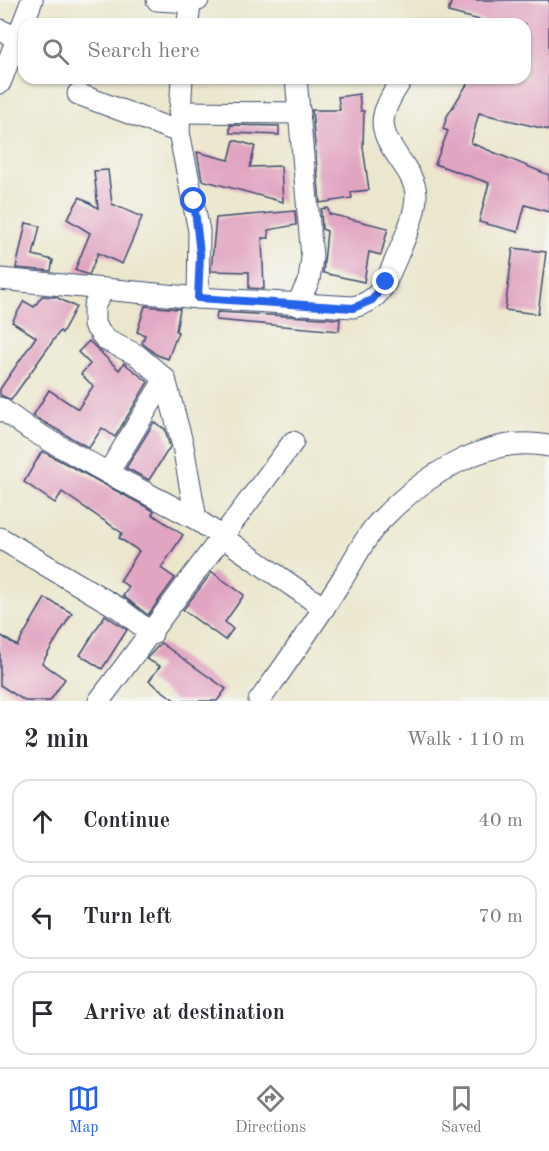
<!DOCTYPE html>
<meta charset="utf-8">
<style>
:root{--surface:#fff;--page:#f2f2f3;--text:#2b2b33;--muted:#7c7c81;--line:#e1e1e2;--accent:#2563eb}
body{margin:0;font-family:"Old Standard TT",serif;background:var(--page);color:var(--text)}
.stop{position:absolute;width:18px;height:18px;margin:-14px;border:4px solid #2563eb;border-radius:50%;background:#fff}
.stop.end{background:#2563eb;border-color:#fff;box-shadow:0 2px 6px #0008}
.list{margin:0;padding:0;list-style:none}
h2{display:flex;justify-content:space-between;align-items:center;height:78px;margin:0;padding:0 24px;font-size:26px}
h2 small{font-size:20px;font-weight:400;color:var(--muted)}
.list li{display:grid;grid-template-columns:39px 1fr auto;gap:18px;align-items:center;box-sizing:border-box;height:84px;margin:0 12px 12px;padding:0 12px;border:2px solid var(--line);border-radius:18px}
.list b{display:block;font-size:22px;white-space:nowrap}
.list em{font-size:20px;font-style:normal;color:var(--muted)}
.icon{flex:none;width:33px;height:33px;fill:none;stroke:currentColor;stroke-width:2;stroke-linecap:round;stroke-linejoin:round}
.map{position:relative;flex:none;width:549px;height:701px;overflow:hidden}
.search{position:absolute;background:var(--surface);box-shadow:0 2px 4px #0004;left:18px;right:18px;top:18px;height:66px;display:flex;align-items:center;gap:15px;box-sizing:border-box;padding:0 21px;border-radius:18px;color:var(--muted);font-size:22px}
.sheet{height:366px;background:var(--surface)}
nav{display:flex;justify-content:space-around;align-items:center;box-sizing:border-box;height:84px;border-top:2px solid var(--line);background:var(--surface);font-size:16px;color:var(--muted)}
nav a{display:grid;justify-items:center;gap:3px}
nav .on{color:var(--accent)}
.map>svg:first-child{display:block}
.building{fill:#e1a4c1}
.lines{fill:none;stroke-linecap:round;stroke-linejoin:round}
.minor-casing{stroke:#3a4b6f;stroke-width:23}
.minor{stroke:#fff;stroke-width:21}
.route{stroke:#2563eb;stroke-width:8}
</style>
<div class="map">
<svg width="549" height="701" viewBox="0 0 549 701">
<rect width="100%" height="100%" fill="#f6f6f2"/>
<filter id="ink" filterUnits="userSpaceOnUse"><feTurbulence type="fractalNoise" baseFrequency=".0167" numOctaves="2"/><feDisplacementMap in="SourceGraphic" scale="12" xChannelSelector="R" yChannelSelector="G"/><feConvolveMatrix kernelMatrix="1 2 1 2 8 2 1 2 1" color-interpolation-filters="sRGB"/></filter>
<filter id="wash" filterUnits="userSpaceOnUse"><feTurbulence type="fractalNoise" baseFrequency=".008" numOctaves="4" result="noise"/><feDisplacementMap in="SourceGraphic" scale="24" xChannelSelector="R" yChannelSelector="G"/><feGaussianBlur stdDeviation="1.35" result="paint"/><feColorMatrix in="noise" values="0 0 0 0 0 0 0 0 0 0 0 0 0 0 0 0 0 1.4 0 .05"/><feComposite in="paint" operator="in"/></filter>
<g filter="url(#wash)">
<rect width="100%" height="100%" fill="#ebe7cd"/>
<g id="blocks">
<!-- building -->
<g class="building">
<path d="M 452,0 L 549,0 L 549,130 L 479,113 L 471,143 L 549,175 L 549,212 L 525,205 L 518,232 L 479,222 L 489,183 L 435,164 L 448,131 L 443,129 L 447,116 L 471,78 L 525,78 L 525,24 L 496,24 L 448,12 Z"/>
<path d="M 359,94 L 361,111 L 364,111 L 363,147 L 369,190 L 351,192 L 352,198 L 320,203 L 312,110 L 340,110 L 338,97 Z"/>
<path d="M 230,125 L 279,126 L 279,135 L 230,133 Z"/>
<path d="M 234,140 L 255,146 L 250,167 L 281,166 L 283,202 L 202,180 L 197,152 L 229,160 Z"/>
<path d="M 108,170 L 112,204 L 142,217 L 122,264 L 98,253 L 89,275 L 86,274 L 75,270 L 90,233 L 67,219 L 80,197 L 98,208 L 94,171 Z"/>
<path d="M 328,208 L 329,214 L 388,228 L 381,255 L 369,252 L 364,282 L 323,273 L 327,231 L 322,229 L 321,209 Z"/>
<path d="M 295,211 L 296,225 L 268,230 L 269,238 L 262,238 L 264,289 L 249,288 L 249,272 L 211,271 L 216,218 Z"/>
<path d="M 26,223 L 40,226 L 33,255 L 53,260 L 51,271 L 16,268 Z"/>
<path d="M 513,248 L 546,252 L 538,314 L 505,310 Z"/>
<path d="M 42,296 L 56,297 L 76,307 L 62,333 L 60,331 L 11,400 L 0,395 L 0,389 L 36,337 L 12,322 L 24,301 L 34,307 Z"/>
<path d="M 145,306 L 180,309 L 176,331 L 178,332 L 168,359 L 157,355 L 142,343 L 145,335 L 137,332 Z"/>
<path d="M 217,312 L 340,319 L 339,331 L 216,320 Z"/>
<path d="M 89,341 L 119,370 L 124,363 L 148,382 L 115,437 L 102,428 L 89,448 L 33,416 L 49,390 L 78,409 L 93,386 L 81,374 L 90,364 L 78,352 Z"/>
<path d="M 154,422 L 165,429 L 170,447 L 149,480 L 126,468 Z"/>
<path d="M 42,451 L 154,511 L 152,514 L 183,535 L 161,568 L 175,578 L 148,615 L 123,596 L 129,587 L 120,581 L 139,551 L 119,538 L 122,533 L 62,492 L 55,503 L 24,482 Z"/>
<path d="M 212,572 L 244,595 L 225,622 L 233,629 L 225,640 L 183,610 Z"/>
<path d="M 45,598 L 72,613 L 42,663 L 65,679 L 50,701 L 25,701 L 0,685 L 0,635 L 17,646 Z"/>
<path d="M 105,615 L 127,630 L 102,669 L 80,655 Z"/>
<path d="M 161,643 L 226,689 L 217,701 L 176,701 L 149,681 L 160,666 L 146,659 Z"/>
</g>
</g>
</g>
<g filter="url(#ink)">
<use href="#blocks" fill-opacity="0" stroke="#3a4b6f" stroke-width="1.5"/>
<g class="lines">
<!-- minor casing -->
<g class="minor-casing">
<g id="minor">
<path d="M 157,0 L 190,2 L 198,0"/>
<path d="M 188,24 L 190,2"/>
<path d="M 0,30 L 17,38"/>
<path d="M 182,78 L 179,132 L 199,231 L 198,298"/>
<path d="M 296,78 L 312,257 L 309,280 L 297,305"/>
<path d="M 0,83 L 32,0"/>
<path d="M 78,94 L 179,132"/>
<path d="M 179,112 L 300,113"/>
<path d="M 0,279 L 198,298 L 353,307 C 370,303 378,296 386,282 C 395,259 417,218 416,194 C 414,166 377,144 384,115 C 386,104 394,92 400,82"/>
<path d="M 104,289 L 94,306 L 94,325 L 106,340 L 137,355 L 165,379 L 183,446 L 196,519"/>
<path d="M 0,408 L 29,429 L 108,473 L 196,519 L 324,608"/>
<path d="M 108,473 L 165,379"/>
<path d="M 0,538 L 120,609 L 152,634"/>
<path d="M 99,701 L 293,442"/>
<path d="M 259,701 C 288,662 315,622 341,581 C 354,561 365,536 381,520 C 422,477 488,433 549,446"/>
</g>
</g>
<!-- minor -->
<use href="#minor" class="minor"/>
</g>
</g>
<g class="lines" filter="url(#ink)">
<!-- route -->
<path class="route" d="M 194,201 L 200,254 L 198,298 L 353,308 L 372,300 L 386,282"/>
</g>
</svg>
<div class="stop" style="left:194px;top:201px"></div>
<div class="stop end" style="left:386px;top:282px"></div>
<div class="search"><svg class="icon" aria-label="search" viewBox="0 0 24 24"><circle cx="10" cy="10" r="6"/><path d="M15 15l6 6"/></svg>Search here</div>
</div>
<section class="sheet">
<h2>2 min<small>Walk · 110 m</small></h2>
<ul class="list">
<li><svg class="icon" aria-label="ahead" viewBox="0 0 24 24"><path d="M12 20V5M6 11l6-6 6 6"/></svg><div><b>Continue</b></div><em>40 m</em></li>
<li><svg class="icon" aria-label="left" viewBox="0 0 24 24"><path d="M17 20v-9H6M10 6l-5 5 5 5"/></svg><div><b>Turn left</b></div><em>70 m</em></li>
<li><svg class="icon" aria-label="arrive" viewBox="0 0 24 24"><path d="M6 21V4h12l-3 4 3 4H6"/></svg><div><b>Arrive at destination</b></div></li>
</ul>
</section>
<nav>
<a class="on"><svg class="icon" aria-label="map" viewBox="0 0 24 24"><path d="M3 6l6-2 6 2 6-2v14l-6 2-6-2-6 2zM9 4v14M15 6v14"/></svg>Map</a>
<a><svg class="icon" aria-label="directions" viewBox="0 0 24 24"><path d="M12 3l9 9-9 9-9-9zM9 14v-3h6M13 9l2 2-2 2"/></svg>Directions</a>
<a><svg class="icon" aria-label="saved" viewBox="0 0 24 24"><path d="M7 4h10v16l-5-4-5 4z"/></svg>Saved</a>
</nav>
